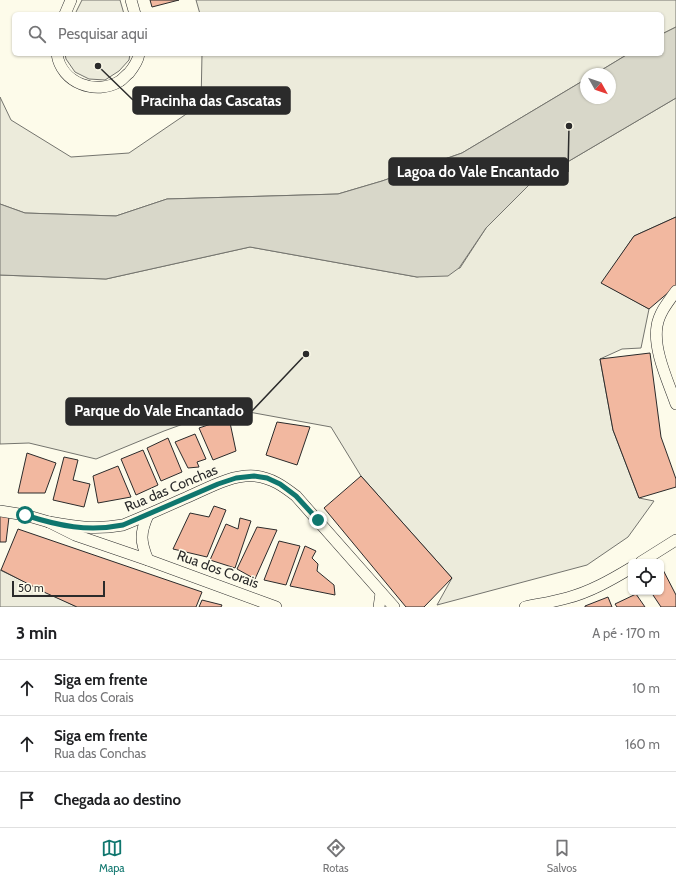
<!DOCTYPE html>
<html lang="pt">
<meta charset="utf-8">
<style>
:root{--surface:#fff;--page:#f6f6f6;--text:#202124;--muted:#757577;--line:#e0e0e0;--accent:#0f766e}
body{margin:0;font-family:Cabin,sans-serif;background:var(--page);color:var(--text)}
.controls{position:absolute;right:12px;bottom:12px;display:grid;overflow:hidden;border-radius:6px;box-shadow:0 1px 3px #0004}
.controls button{width:36px;height:36px;display:grid;place-items:center;padding:0;border:0;border-bottom:1px solid var(--line);background:var(--surface);color:var(--text);font:20px sans-serif}
.compass{position:absolute;left:580px;top:68px;width:36px;height:36px;border-radius:50%;background:var(--surface);box-shadow:0 1px 3px #0004;rotate:130deg}
.scale{position:absolute;left:12px;bottom:10px;width:93px;box-sizing:border-box;padding-left:4px;border:2px solid #2b2b2b;border-top:0;font-size:11px;line-height:14px;white-space:nowrap;color:#2b2b2b;-webkit-text-stroke:3px #fdfbea;paint-order:stroke}
.stop{position:absolute;width:12px;height:12px;margin:-9px;border:3px solid #0f766e;border-radius:50%;background:#fff}
.stop.end{background:#0f766e;border-color:#fff;box-shadow:0 1px 4px #0008}
.list{margin:0;padding:0;list-style:none}
h2{display:flex;justify-content:space-between;align-items:center;height:52px;margin:0;padding:0 16px;font-size:17px}
h2 small{font-size:13px;font-weight:400;color:var(--muted)}
.list li{display:grid;grid-template-columns:26px 1fr auto;gap:12px;align-items:center;box-sizing:border-box;height:56px;padding:0 16px;border-top:1px solid var(--line)}
.list b{display:block;font-size:15px;white-space:nowrap}
.list p{margin:0;font-size:13px;white-space:nowrap;color:var(--muted)}
.list em{font-size:13px;font-style:normal;color:var(--muted)}
.icon{flex:none;width:22px;height:22px;fill:none;stroke:currentColor;stroke-width:2;stroke-linecap:round;stroke-linejoin:round}
.map{position:relative;flex:none;width:676px;height:607px;overflow:hidden}
.search{position:absolute;background:var(--surface);box-shadow:0 1px 3px #0004;left:12px;right:12px;top:12px;height:44px;display:flex;align-items:center;gap:10px;box-sizing:border-box;padding:0 14px;border-radius:6px;color:var(--muted);font-size:15px}
.sheet{height:220px;background:var(--surface)}
nav{display:flex;justify-content:space-around;align-items:center;box-sizing:border-box;height:56px;border-top:1px solid var(--line);background:var(--surface);font-size:11px;color:var(--muted)}
nav a{display:grid;justify-items:center;gap:2px}
nav .on{color:var(--accent)}
.map>svg:first-child{display:block}
.green{fill:#ecebdb;stroke:#74746e}
.water{fill:#d8d7c9;stroke:#74746e}
.building{fill:#f2b8a0;stroke:#2b2b2b}
.lines{fill:none;stroke-linecap:round;stroke-linejoin:round}
.minor-casing{stroke:#2b2b2b;stroke-width:12}
.minor{stroke:#fdfbea;stroke-width:11}
.route{stroke:#0f766e;stroke-width:5}
.labels{text-anchor:middle;stroke-width:3;stroke-linejoin:round;paint-order:stroke}
.street-label{font-size:14px;fill:#2b2b2b;stroke:#fdfbea}
.leader{fill:none;stroke:#2b2b2b;stroke-width:1.5}
.callout-dot{fill:#2b2b2b;stroke:#fdfbea;stroke-width:1.5}
.callout{fill:#2b2b2b;stroke:#2b2b2b;stroke-width:1.5}
.callout-label{font-size:15px;text-anchor:middle;font-weight:bold;fill:#fff}
</style>
<div class="map">
<svg width="676" height="607" viewBox="0 0 676 607">
<rect width="100%" height="100%" fill="#fdfbea"/>
<!-- green -->
<g class="green">
<path d="M 82,0 L 120,0 L 124,14 L 75,14 Z"/>
<path d="M 196,0 L 676,0 L 676,27 L 662,34 L 662,14 L 200,14 Z"/>
<path d="M 65,54 L 130,54 L 129,60 L 119,71 L 105,80 L 89,79 L 75,72 L 66,59 Z"/>
<path d="M 202,54 L 628,54 L 595,74 L 586,74 L 586,79 L 462,153 L 382,181 L 338,194 L 167,199 L 116,216 L 25,213 L 0,204 L 0,97 L 11,120 L 71,157 L 129,153 L 201,104 Z"/>
<path d="M 676,98 L 676,217 L 634,236 L 602,283 L 649,309 L 641,348 L 622,349 L 600,359 L 613,430 L 639,498 L 654,501 L 628,537 L 587,565 L 437,605 L 452,578 L 361,476 L 331,427 L 227,408 L 164,431 L 96,459 L 29,443 L 0,444 L 0,275 L 106,279 L 250,247 L 417,277 L 460,268 L 486,228 L 530,184 Z"/>
<path d="M 0,570 L 77,607 L 0,607 Z"/>
</g>
<!-- water -->
<path class="water" d="M 676,27 L 676,98 L 530,184 L 486,228 L 459,268 L 448,276 L 417,277 L 250,247 L 106,279 L 0,275 L 0,204 L 25,213 L 116,216 L 167,199 L 338,194 L 382,181 L 462,153 L 586,79 L 586,98 L 610,98 L 610,74 L 595,74 L 628,54 L 662,54 L 662,34 Z"/>
<!-- building -->
<g class="building">
<path d="M 150,0 L 179,0 L 152,7 Z"/>
<path d="M 676,217 L 676,286 L 649,309 L 601,283 L 634,236 Z"/>
<path d="M 650,353 L 661,437 L 676,479 L 676,487 L 639,498 L 613,430 L 600,359 Z"/>
<path d="M 229,418 L 236,451 L 213,460 L 199,428 Z"/>
<path d="M 277,422 L 310,427 L 297,465 L 266,455 Z"/>
<path d="M 195,434 L 206,459 L 197,462 L 199,467 L 188,468 L 175,442 Z"/>
<path d="M 168,438 L 182,472 L 161,481 L 147,448 Z"/>
<path d="M 143,450 L 158,485 L 136,495 L 121,459 Z"/>
<path d="M 27,453 L 56,463 L 45,493 L 18,493 Z"/>
<path d="M 64,457 L 78,460 L 73,480 L 90,484 L 84,507 L 53,500 Z"/>
<path d="M 118,466 L 131,497 L 98,503 L 93,476 Z"/>
<path d="M 361,476 L 452,578 L 424,607 L 406,607 L 324,508 Z"/>
<path d="M 214,506 L 226,510 L 207,557 L 173,549 L 190,513 L 209,517 Z"/>
<path d="M 0,516 L 9,517 L 6,542 L 0,542 Z"/>
<path d="M 240,518 L 251,521 L 235,568 L 210,560 L 226,524 L 238,529 Z"/>
<path d="M 257,527 L 277,530 L 255,579 L 237,569 Z"/>
<path d="M 18,529 L 202,592 L 196,607 L 77,607 L 46,593 L 1,570 Z"/>
<path d="M 279,541 L 300,546 L 286,585 L 264,580 Z"/>
<path d="M 305,546 L 316,551 L 312,558 L 318,564 L 317,571 L 334,585 L 335,595 L 290,586 Z"/>
<path d="M 661,566 L 676,595 L 676,607 L 661,607 L 651,592 L 661,592 Z"/>
<path d="M 636,594 L 645,607 L 617,607 L 615,604 Z"/>
<path d="M 608,597 L 612,607 L 585,607 L 585,606 Z"/>
<path d="M 202,600 L 222,605 L 221,607 L 199,607 Z"/>
</g>
<g class="lines">
<!-- minor casing -->
<g class="minor-casing">
<g id="minor">
<path d="M 131,0 L 135,14"/>
<path d="M 65,14 L 71,0"/>
<path d="M 57,54 C 61,83 96,96 120,81 C 123,79 126,75 129,73 C 133,68 138,61 139,54"/>
<path d="M 676,291 C 668,302 659,313 657,326 C 653,350 668,381 676,404"/>
<path d="M 0,511 L 25,515 L 49,522 L 75,535 L 148,560 L 276,607"/>
<path d="M 148,515 C 140,533 140,541 148,560"/>
<path d="M 49,522 C 77,527 95,530 123,525 C 143,517 163,508 183,499 C 205,490 230,474 255,476 C 272,478 283,486 296,496 L 394,607"/>
<path d="M 641,562 L 676,540"/>
<path d="M 379,607 L 381,593"/>
<path d="M 525,607 C 539,604 553,602 567,598 C 590,592 611,580 631,568"/>
</g>
</g>
<!-- minor -->
<use href="#minor" class="minor"/>
</g>
<g class="lines">
<!-- route -->
<path class="route" d="M 25,515 C 59,526 88,532 123,525 L 218,484 L 236,478 L 254,476 L 267,478 L 280,484 L 296,496 L 318,520"/>
</g>
<g class="labels">
<!-- street labels -->
<g class="street-label">
<text transform="translate(171 488) rotate(-23)" y="5">Rua das Conchas</text>
<text transform="translate(218 569) rotate(20)" y="5">Rua dos Corais</text>
</g>
</g>
<!-- callouts -->
<path class="leader" d="M98 66L133 100M569 126L568 172M306 354L252 411"/>
<g class="callout-dot">
<circle cx="98" cy="66" r="4"/>
<circle cx="569" cy="126" r="4"/>
<circle cx="306" cy="354" r="4"/>
</g>
<g class="callout">
<rect x="133" y="87" width="157" height="27" rx="4"/>
<rect x="389" y="158" width="179" height="27" rx="4"/>
<rect x="66" y="398" width="186" height="27" rx="4"/>
</g>
<g class="callout-label">
<text x="211" y="106">Pracinha das Cascatas</text>
<text x="478" y="177">Lagoa do Vale Encantado</text>
<text x="159" y="416">Parque do Vale Encantado</text>
</g>
</svg>
<div class="controls">
<button><svg class="icon" aria-label="locate" viewBox="0 0 24 24"><circle cx="12" cy="12" r="6"/><path d="M12 2v4M12 18v4M2 12h4M18 12h4"/></svg></button>
</div>
<svg class="compass" viewBox="-18 -18 36 36"><path d="M0-13l5 13h-10z" fill="#e53935"/><path d="M0 13l5-13h-10z" fill="#757577"/></svg>
<div class="scale">50 m</div>
<div class="stop" style="left:25px;top:515px"></div>
<div class="stop end" style="left:318px;top:520px"></div>
<div class="search"><svg class="icon" aria-label="search" viewBox="0 0 24 24"><circle cx="10" cy="10" r="6"/><path d="M15 15l6 6"/></svg>Pesquisar aqui</div>
</div>
<section class="sheet">
<h2>3 min<small>A pé · 170 m</small></h2>
<ul class="list">
<li><svg class="icon" aria-label="ahead" viewBox="0 0 24 24"><path d="M12 20V5M6 11l6-6 6 6"/></svg><div><b>Siga em frente</b><p>Rua dos Corais</p></div><em>10 m</em></li>
<li><svg class="icon" aria-label="ahead" viewBox="0 0 24 24"><path d="M12 20V5M6 11l6-6 6 6"/></svg><div><b>Siga em frente</b><p>Rua das Conchas</p></div><em>160 m</em></li>
<li><svg class="icon" aria-label="arrive" viewBox="0 0 24 24"><path d="M6 21V4h12l-3 4 3 4H6"/></svg><div><b>Chegada ao destino</b></div></li>
</ul>
</section>
<nav>
<a class="on"><svg class="icon" aria-label="map" viewBox="0 0 24 24"><path d="M3 6l6-2 6 2 6-2v14l-6 2-6-2-6 2zM9 4v14M15 6v14"/></svg>Mapa</a>
<a><svg class="icon" aria-label="directions" viewBox="0 0 24 24"><path d="M12 3l9 9-9 9-9-9zM9 14v-3h6M13 9l2 2-2 2"/></svg>Rotas</a>
<a><svg class="icon" aria-label="saved" viewBox="0 0 24 24"><path d="M7 4h10v16l-5-4-5 4z"/></svg>Salvos</a>
</nav>
